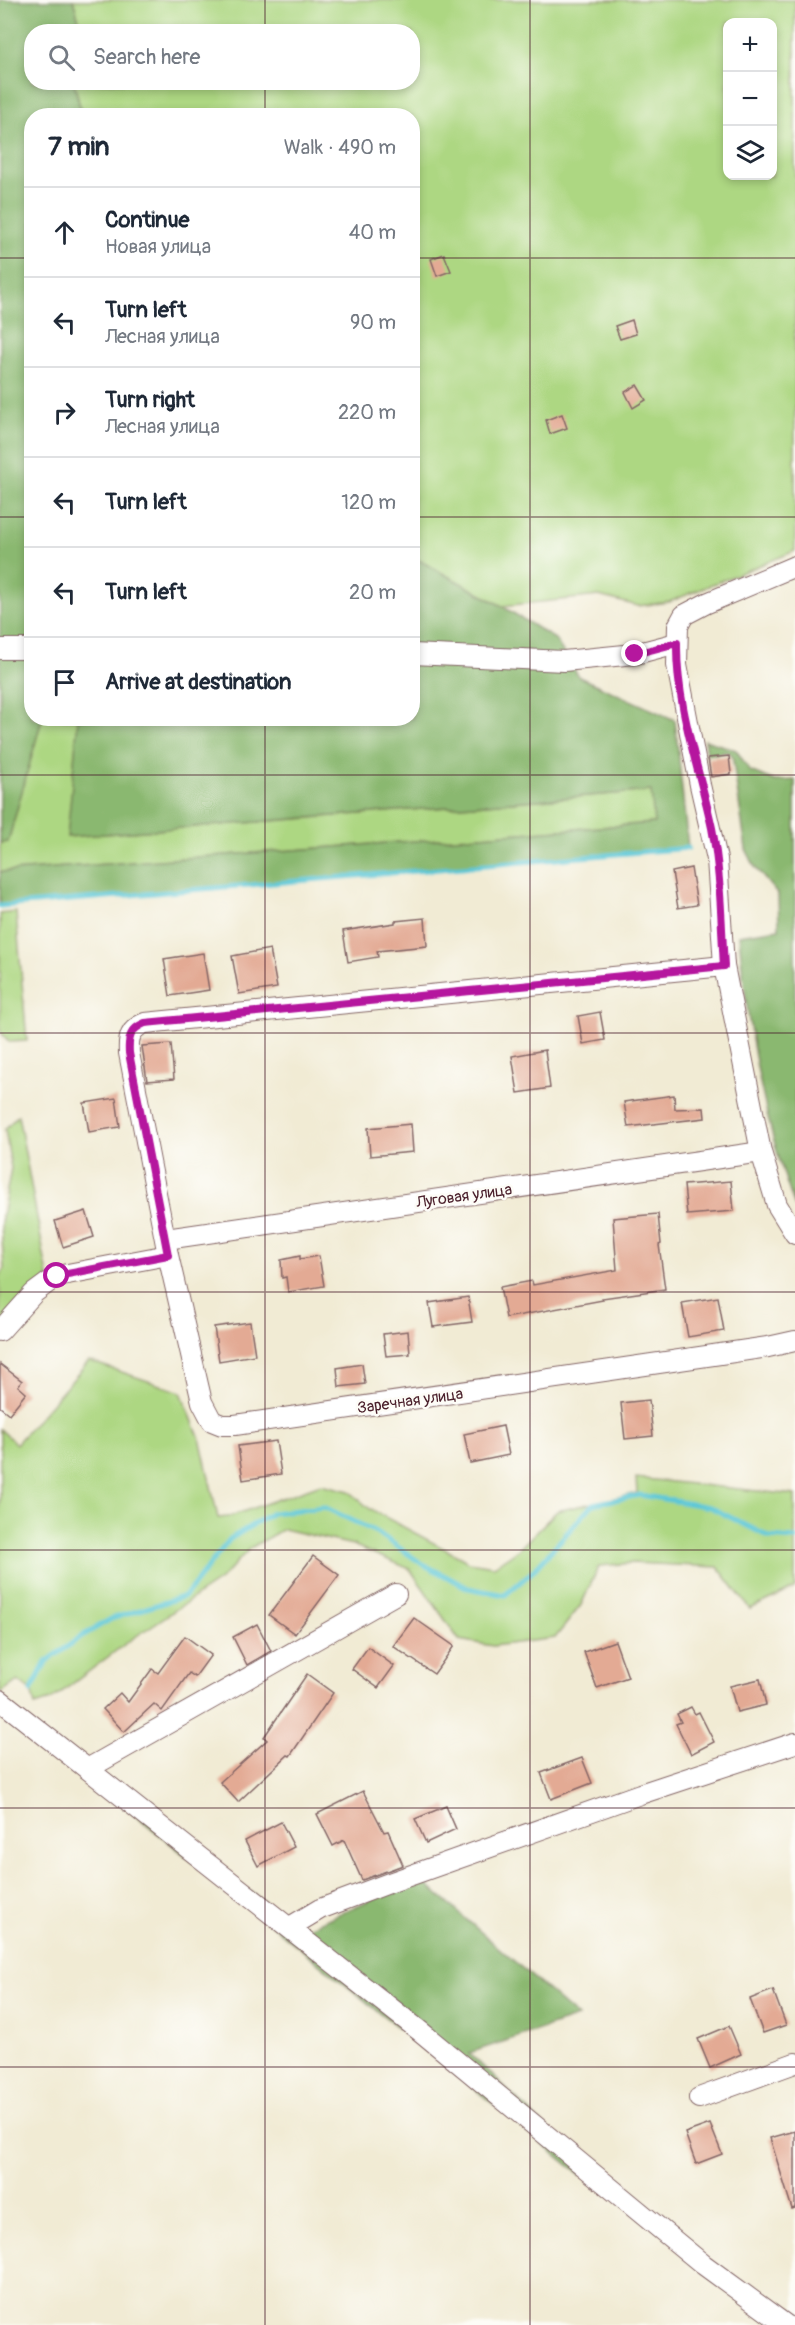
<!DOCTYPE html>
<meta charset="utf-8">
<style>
:root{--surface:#fff;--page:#f6f6f7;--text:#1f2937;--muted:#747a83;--line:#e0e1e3}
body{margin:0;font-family:Pangolin,sans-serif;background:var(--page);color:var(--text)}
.controls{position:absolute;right:18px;top:18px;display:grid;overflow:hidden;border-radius:12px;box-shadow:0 3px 9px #0003}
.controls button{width:54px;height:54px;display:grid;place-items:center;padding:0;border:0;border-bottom:2px solid var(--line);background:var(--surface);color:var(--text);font:30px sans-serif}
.stop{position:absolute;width:18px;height:18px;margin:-14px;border:4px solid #b5179e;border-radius:50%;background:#fff}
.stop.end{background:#b5179e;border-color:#fff;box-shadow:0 2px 6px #0008}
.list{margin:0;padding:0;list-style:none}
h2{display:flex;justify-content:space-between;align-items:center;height:78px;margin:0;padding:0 24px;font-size:26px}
h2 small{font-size:20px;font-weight:400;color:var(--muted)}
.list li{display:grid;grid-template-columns:39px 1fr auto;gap:18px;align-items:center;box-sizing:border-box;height:90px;padding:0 24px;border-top:2px solid var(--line)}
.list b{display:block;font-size:22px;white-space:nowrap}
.list p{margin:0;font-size:20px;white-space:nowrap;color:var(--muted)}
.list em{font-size:20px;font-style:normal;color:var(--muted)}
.icon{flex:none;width:33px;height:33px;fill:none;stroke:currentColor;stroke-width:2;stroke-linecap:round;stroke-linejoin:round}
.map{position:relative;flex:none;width:795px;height:2325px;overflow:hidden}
.search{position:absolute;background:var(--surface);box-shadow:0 3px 9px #0003;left:24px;top:24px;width:396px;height:66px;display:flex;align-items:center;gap:15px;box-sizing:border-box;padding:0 21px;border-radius:24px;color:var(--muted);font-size:22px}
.panel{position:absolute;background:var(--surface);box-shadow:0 3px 9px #0003;left:24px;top:108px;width:396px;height:618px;border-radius:24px}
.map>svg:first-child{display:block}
.green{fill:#add782;stroke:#7c7b56;stroke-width:1.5;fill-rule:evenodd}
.forest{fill:#8ab870;stroke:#6a6c4e;stroke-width:1.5}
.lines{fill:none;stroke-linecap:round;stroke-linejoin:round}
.stream{stroke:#5cc7d7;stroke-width:5}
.building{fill:#e3aa94}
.street-casing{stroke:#846666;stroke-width:22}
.street{stroke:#fff;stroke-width:20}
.route{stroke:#b5179e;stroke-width:8}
.grid{fill:none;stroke:#4a1f2b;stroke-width:1.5;stroke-opacity:0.55}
.labels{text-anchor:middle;stroke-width:5;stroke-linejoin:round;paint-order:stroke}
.street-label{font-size:16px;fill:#4a1f2b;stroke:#fdfcf7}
</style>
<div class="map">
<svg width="795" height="2325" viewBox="0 0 795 2325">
<rect width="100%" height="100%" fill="#fdfcf7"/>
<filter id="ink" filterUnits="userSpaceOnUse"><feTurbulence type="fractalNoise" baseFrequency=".0167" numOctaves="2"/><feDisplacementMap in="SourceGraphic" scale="12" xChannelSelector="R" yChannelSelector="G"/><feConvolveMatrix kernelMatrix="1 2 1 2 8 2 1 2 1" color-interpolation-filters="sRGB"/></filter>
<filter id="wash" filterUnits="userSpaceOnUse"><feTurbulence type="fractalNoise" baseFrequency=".008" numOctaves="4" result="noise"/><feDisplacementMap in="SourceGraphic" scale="24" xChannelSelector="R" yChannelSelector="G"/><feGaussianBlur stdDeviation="1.35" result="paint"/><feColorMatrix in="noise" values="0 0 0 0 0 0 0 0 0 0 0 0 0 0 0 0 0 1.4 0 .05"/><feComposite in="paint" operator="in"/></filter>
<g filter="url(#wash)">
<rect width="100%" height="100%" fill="#f1ebd4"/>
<!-- green -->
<g class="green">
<path d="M 73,0 L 795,0 L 795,551 L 669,602 L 638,606 L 599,596 L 502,606 L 413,557 L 412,116 L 82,115 L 74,83 L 412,82 L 412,32 L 82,31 ZM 728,22 L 772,22 L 772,176 L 728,176 Z"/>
<path d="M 42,718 L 78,719 L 68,837 L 652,791 L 654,823 L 0,872 L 0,843 L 8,842 Z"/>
<path d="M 16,912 L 27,1041 L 9,1042 L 0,1031 L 0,914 Z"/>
<path d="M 18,1115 L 50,1287 L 0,1344 L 0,1277 L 4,1268 L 1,1223 L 11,1168 L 5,1129 Z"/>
<path d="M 89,1361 L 181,1392 L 201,1442 L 218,1518 L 228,1517 L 321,1484 L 349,1491 L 370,1509 L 469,1562 L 494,1566 L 519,1549 L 557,1511 L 637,1493 L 636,1478 L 795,1495 L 795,1588 L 750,1609 L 718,1567 L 633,1563 L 599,1566 L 581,1605 L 555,1638 L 493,1646 L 459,1640 L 410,1569 L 353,1545 L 283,1529 L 250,1548 L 220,1580 L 129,1641 L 51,1700 L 35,1705 L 31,1691 L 18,1681 L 0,1693 L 0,1429 L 16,1444 Z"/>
</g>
<!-- forest -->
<g class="forest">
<path d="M 0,0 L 73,0 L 82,31 L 32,32 L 32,82 L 74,83 L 82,115 L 32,116 L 32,718 L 42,719 L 8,842 L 0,843 Z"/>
<path d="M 413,557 L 502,606 L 555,639 L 579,677 L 675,720 L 688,848 L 0,906 L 0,872 L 654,823 L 651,791 L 67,837 L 78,719 L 412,718 Z"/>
<path d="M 705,740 L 736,750 L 750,771 L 775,781 L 795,780 L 795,1207 C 763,1120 747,1027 739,935 L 779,929 L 778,895 L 755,867 L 746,849 L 732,755 L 728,752 L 707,755 Z"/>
<path d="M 62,1756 L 303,1930 L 419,1878 L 578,2017 L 469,2053 L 581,2161 L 581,2175 Z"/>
</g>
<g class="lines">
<!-- stream -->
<g class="stream">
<path d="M 0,906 L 688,848"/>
<path d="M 31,1691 L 46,1662 L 82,1636 L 111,1619 L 185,1596 L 230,1539 L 272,1513 L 324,1507 L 378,1533 L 421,1563 L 468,1588 L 505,1595 L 532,1572 L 593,1504 L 640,1495 L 710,1507 L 769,1537 L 795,1539"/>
</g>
</g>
<g id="blocks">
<!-- building -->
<g class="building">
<path d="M 444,254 L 451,271 L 437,276 L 431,259 Z"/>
<path d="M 632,320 L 636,334 L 620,339 L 615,326 Z"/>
<path d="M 637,385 L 646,400 L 633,408 L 625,392 Z"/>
<path d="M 562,414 L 567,428 L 550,434 L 546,420 Z"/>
<path d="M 729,756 L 731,774 L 711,777 L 708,758 Z"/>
<path d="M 691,868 L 697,905 L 678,908 L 672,872 Z"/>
<path d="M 425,918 L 427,946 L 377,951 L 378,957 L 348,962 L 343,931 L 395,923 L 395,921 Z"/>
<path d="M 270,949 L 277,988 L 239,994 L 232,956 Z"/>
<path d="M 203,953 L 209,990 L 170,996 L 164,959 Z"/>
<path d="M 600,1012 L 605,1040 L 583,1044 L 578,1016 Z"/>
<path d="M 171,1044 L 174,1079 L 147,1081 L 142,1046 Z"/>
<path d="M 545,1050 L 550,1088 L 518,1093 L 512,1056 Z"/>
<path d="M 674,1095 L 675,1109 L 704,1108 L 705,1118 L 628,1127 L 624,1102 Z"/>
<path d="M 116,1098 L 120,1127 L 89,1132 L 84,1103 Z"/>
<path d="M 411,1124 L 413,1152 L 370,1156 L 368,1128 Z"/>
<path d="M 731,1181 L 734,1211 L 687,1215 L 684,1185 Z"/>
<path d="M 86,1211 L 94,1237 L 63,1247 L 55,1221 Z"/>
<path d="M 658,1214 L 661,1244 L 659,1245 L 665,1289 L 602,1298 L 603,1300 L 506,1318 L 500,1287 L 532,1281 L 533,1285 L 617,1270 L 613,1218 Z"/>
<path d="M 300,1256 L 300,1259 L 319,1256 L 324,1286 L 288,1292 L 286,1277 L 282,1278 L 281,1260 Z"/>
<path d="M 468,1297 L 472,1322 L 433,1327 L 429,1303 Z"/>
<path d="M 718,1297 L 724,1331 L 688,1337 L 682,1303 Z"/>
<path d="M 250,1322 L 255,1355 L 219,1361 L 214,1327 Z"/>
<path d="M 408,1331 L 410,1354 L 386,1356 L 383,1334 Z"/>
<path d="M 0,1364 L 22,1381 L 18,1386 L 26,1393 L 9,1414 L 0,1407 Z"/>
<path d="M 362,1364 L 365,1384 L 339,1387 L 337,1368 Z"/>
<path d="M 649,1400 L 653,1436 L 625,1439 L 621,1403 Z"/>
<path d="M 503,1426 L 509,1455 L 470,1463 L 464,1434 Z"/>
<path d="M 276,1441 L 281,1474 L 243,1480 L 238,1446 Z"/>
<path d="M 313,1556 L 339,1575 L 295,1634 L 269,1615 Z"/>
<path d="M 414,1618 L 454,1646 L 434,1674 L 393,1646 Z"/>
<path d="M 257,1624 L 271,1651 L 247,1665 L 233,1637 Z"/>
<path d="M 185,1636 L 211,1655 L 195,1677 L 189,1673 L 162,1711 L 154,1704 L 124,1732 L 103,1709 L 120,1693 L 128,1702 L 152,1669 L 158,1673 Z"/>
<path d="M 615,1641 L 628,1677 L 597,1688 L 584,1652 Z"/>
<path d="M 368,1647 L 394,1666 L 378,1688 L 352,1669 Z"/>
<path d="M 307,1674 L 333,1693 L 290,1756 L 288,1755 L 238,1802 L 220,1782 L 267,1740 L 264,1737 Z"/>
<path d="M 760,1679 L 766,1705 L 737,1712 L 730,1686 Z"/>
<path d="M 691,1707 L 695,1714 L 699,1712 L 714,1742 L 691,1754 L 676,1724 L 681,1722 L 677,1714 Z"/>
<path d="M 582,1758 L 592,1783 L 551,1799 L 541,1773 Z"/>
<path d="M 363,1791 L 384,1832 L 388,1831 L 403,1865 L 362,1880 L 344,1840 L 333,1846 L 317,1814 Z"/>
<path d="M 446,1806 L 456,1829 L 426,1843 L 415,1819 Z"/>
<path d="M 281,1822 L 294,1847 L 258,1866 L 245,1841 Z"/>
<path d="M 773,1990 L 786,2025 L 763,2033 L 750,1999 Z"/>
<path d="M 729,2026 L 741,2054 L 710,2068 L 698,2039 Z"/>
<path d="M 710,2124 L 722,2154 L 696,2164 L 685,2133 Z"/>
<path d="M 795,2131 L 795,2208 L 792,2209 L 770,2138 Z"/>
</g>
</g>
</g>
<g filter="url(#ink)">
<use href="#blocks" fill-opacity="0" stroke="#846666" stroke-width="1.5"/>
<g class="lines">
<!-- street casing -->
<g class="street-casing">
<g id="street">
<path d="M 795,566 L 707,603 L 684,615 L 678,626 L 677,665 L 700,785 L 717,859 L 724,966 L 761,1152 L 777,1205 L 795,1234"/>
<path d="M 0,649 L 32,649"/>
<path d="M 412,654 L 564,661 L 635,654 L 677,643"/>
<path d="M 724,966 L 145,1023 C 130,1029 128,1038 129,1053 L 168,1255 L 202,1402 L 212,1421 L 222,1425 L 235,1425 L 768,1347 L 795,1341"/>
<path d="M 166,1239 L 761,1152"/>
<path d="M 0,1331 L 34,1293 L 57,1276 L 168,1255"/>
<path d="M 0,1700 L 420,2031 L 704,2265 L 786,2325"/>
<path d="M 89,1768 L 396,1594"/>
<path d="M 290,1927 L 320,1909 L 389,1883 L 640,1794 L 795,1743"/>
<path d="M 699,2098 L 795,2063"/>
</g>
</g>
<!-- street -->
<use href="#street" class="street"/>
</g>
</g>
<g class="lines" filter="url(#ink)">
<!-- route -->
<path class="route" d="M 57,1276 L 168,1255 L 129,1053 C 128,1038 130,1029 145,1023 L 724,966 C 721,920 721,874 712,828 C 699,767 676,706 677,643 L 635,654"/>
</g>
<!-- grid -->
<path class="grid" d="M 265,0 L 265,32M 530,0 L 530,2325M 265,82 L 265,116M 0,258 L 32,258M 412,258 L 795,258M 0,517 L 32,517M 412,517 L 795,517M 265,718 L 265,2325M 0,775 L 795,775M 0,1033 L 795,1033M 0,1292 L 795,1292M 0,1550 L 795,1550M 0,1808 L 795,1808M 0,2067 L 795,2067"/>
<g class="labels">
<!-- street labels -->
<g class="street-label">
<text transform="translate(464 1195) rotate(-8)" y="6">Луговая улица</text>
<text transform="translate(410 1400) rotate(-8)" y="6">Заречная улица</text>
</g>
</g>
</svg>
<div class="controls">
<button>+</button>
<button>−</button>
<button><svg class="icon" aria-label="layers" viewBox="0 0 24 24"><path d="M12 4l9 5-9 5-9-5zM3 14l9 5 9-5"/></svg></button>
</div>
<div class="stop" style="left:57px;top:1276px"></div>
<div class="stop end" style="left:635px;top:654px"></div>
<div class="search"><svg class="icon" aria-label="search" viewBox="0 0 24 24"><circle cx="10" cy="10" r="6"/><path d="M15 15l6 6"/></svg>Search here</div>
<section class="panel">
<h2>7 min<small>Walk · 490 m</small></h2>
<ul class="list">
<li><svg class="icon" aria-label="ahead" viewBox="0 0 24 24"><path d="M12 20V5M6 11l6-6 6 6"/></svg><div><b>Continue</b><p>Новая улица</p></div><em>40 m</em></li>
<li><svg class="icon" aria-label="left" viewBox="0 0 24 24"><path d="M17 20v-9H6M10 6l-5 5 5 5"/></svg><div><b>Turn left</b><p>Лесная улица</p></div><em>90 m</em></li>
<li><svg class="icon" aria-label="right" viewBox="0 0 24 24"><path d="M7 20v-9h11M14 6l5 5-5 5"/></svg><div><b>Turn right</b><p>Лесная улица</p></div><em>220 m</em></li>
<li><svg class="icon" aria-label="left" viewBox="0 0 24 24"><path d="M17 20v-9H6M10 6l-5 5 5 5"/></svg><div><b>Turn left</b></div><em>120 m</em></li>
<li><svg class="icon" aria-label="left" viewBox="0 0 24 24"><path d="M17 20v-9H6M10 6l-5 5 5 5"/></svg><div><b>Turn left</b></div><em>20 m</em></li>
<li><svg class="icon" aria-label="arrive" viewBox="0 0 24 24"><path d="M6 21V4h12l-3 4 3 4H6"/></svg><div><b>Arrive at destination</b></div></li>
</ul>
</section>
</div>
